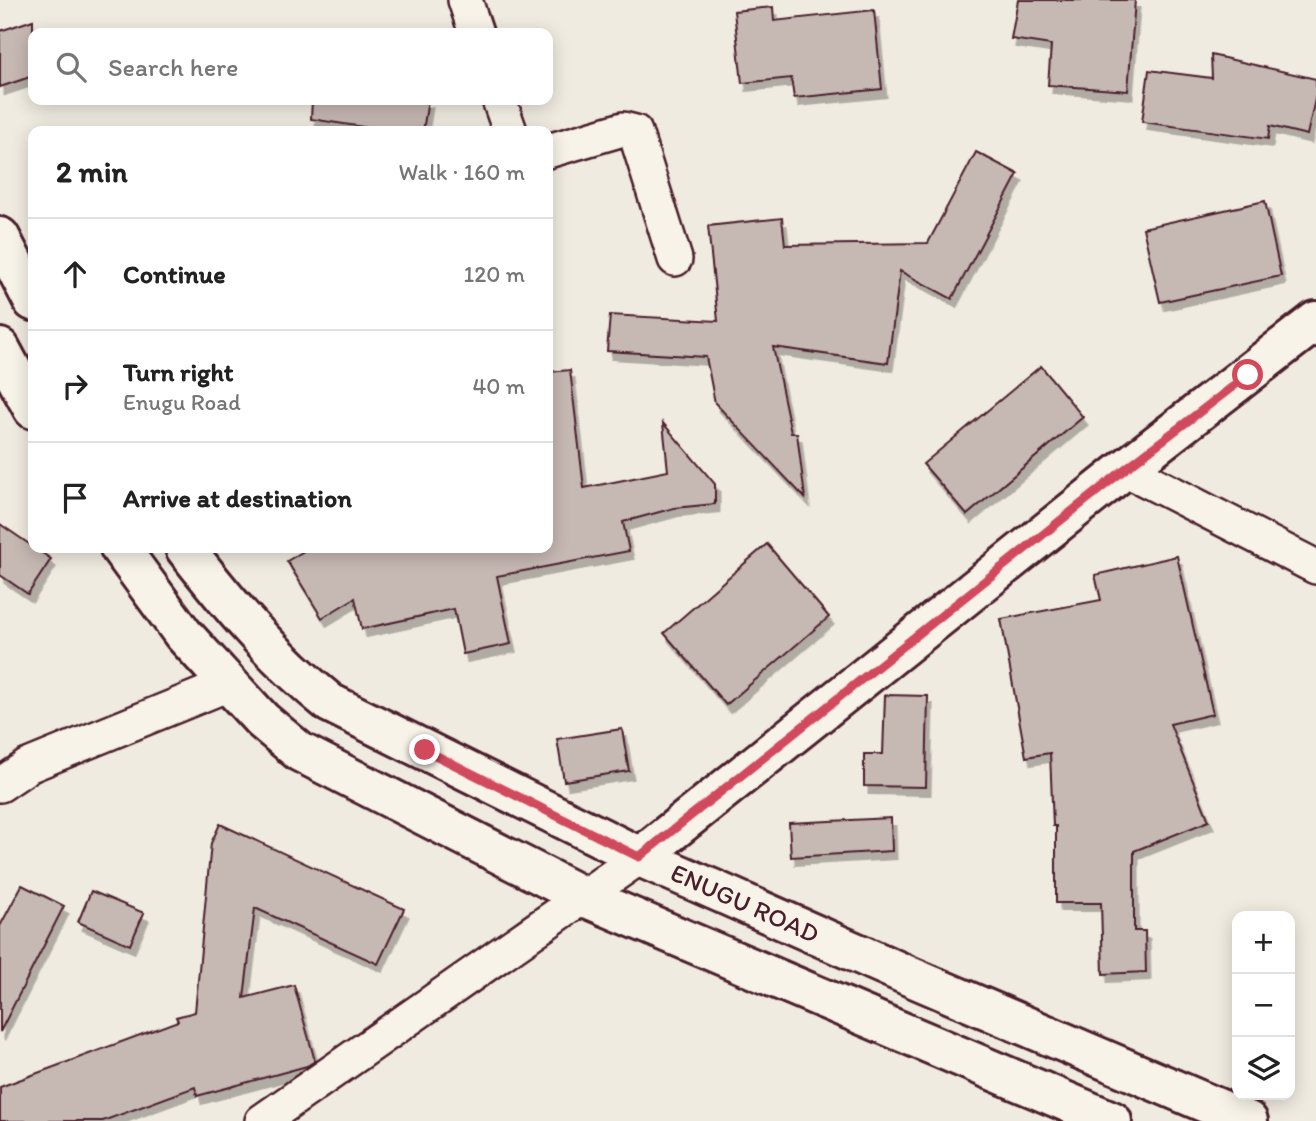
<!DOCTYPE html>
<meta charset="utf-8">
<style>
:root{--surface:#fff;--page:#f2f2f2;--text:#222;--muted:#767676;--line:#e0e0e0}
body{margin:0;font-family:Itim,sans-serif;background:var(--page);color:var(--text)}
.controls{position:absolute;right:21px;bottom:21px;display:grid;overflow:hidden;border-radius:14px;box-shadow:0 4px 18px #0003}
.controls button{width:63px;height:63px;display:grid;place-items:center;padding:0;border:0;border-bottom:2px solid var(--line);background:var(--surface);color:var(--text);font:35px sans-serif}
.stop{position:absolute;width:21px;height:21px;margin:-16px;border:5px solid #d1495b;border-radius:50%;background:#fff}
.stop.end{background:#d1495b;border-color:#fff;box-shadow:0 2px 7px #0008}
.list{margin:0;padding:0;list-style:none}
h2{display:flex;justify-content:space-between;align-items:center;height:91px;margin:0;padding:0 28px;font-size:30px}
h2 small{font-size:23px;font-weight:400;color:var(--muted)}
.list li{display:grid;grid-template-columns:46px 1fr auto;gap:21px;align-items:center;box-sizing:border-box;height:112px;padding:0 28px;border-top:2px solid var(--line)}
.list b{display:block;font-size:26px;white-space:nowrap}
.list p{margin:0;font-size:23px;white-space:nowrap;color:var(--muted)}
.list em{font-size:23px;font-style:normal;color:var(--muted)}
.icon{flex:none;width:38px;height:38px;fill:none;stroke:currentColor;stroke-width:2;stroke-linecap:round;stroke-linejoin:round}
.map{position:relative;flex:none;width:1316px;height:1121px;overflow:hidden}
.search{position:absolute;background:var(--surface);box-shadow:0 4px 18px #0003;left:28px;top:28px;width:525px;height:77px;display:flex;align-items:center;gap:18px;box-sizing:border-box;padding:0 24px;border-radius:14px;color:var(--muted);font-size:26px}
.panel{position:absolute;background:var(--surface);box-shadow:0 4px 18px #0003;left:28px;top:126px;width:525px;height:427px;border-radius:14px}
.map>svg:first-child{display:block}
.building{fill:#c6b8b3;stroke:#4a1f2b;stroke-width:2;filter:url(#shadow)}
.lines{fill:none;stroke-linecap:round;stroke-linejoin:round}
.minor-casing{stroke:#4a1f2b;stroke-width:38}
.tertiary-casing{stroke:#4a1f2b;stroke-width:44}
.primary-casing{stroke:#4a1f2b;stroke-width:44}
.minor{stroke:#f7f3e8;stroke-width:33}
.tertiary{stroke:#f7f3e8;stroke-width:38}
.primary{stroke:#f7f3e8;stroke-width:38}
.route{stroke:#d1495b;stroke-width:9}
.labels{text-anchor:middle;stroke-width:6;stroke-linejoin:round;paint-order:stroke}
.street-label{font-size:26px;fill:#4a1f2b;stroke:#f7f3e8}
</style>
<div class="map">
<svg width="1316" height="1121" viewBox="0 0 1316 1121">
<defs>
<filter id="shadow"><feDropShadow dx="4.5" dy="8" stdDeviation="0" flood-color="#0004"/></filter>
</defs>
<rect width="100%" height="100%" fill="#f0ebe0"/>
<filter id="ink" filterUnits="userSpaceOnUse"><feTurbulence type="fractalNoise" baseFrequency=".0143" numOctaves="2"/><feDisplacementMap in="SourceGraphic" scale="14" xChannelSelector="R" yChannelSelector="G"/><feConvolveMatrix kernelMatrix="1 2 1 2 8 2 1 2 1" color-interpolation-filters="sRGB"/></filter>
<g filter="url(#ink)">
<!-- building -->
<g class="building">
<path d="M 1018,0 L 1135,0 L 1128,91 L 1048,85 L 1051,45 L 1011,39 Z"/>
<path d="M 773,7 L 774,21 L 874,10 L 882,89 L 794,98 L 791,78 L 742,83 L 734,11 Z"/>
<path d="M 33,20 L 33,76 L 0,87 L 0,31 Z"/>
<path d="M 1211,55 L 1316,79 L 1316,95 L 1307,135 L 1270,126 L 1268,139 L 1142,122 L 1149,70 L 1212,78 Z"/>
<path d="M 312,100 L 428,100 L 423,131 L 389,131 L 311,119 Z"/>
<path d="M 976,152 L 1018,174 L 952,299 L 900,271 L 888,363 L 773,347 L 791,433 L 797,433 L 805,498 L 715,403 L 706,357 L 607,351 L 610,315 L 718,321 L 708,226 L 782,218 L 785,245 L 928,243 Z"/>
<path d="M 1265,201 L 1281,276 L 1160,302 L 1143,228 Z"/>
<path d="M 1041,366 L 1083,417 L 967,515 L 923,464 Z"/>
<path d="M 570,370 L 584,488 L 668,471 L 663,423 L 715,484 L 715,504 L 674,508 L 623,522 L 629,551 L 497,576 L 511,644 L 463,654 L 454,609 L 362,629 L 355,598 L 322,618 L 287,561 L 309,548 L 548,548 L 548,372 Z"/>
<path d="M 0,524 L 51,559 L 28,594 L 0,575 Z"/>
<path d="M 767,544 L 829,617 L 726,705 L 664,633 Z"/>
<path d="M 1177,556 L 1213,714 L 1170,724 L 1209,821 L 1134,851 L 1134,931 L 1145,931 L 1146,972 L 1103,974 L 1101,903 L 1056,903 L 1056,826 L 1053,826 L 1050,753 L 1026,757 L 1001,619 L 1101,600 L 1095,575 Z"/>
<path d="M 885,695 L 928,696 L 926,787 L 864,786 L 864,754 L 883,754 Z"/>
<path d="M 622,729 L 629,771 L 564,781 L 557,739 Z"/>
<path d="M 891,818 L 892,851 L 791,857 L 789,823 Z"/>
<path d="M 220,824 L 404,909 L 378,964 L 255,908 L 244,998 L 294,985 L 315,1061 L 307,1066 L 197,1096 L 195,1087 L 103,1121 L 0,1121 L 0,1087 L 178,1021 L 176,1017 L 195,1012 L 211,843 Z"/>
<path d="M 22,885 L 64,906 L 0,1032 L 0,926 Z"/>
<path d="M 91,891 L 144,913 L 130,945 L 78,922 Z"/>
</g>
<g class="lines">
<!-- minor casing -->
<g class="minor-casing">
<g id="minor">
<path d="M 465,0 L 476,33"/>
<path d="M 499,100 L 510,131"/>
<path d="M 548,151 L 623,129 L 635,132 L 675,259"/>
<path d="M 1125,469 L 1316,567"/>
<path d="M 0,785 L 28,766 L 229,684"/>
<path d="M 262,1121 L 640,857"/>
</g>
</g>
<!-- tertiary casing -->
<g class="tertiary-casing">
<path id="tertiary" d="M 640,857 L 1125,469 L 1316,321"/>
</g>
<!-- primary casing -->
<g class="primary-casing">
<g id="primary">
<path d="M 0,237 L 33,301"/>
<path d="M 0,348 L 33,409"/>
<path d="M 120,548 L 183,634 L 262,720 L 300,752 L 582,896 L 1112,1121"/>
<path d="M 185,548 C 229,605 274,658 330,703 L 640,857 L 909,976 L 1248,1121"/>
</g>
</g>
<!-- minor -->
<use href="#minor" class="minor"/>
<!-- tertiary -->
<use href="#tertiary" class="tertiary"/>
<!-- primary -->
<use href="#primary" class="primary"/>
</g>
</g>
<g class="lines" filter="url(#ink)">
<!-- route -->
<path class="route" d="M 425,750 L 639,857 L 1125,469 L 1248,375"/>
</g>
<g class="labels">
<!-- street labels -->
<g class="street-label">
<text transform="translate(745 903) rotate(24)" y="9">ENUGU ROAD</text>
</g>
</g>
</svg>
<div class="controls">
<button>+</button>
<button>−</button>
<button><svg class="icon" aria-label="layers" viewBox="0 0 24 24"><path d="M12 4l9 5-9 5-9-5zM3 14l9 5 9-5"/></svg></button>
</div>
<div class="stop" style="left:1248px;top:375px"></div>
<div class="stop end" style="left:425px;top:750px"></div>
<div class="search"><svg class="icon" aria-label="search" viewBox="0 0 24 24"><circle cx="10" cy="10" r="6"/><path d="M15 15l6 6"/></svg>Search here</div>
<section class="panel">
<h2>2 min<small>Walk · 160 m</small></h2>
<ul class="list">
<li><svg class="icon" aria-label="ahead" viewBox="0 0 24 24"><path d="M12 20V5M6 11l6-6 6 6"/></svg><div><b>Continue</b></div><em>120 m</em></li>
<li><svg class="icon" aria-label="right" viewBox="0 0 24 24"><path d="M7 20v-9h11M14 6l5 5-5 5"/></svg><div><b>Turn right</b><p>Enugu Road</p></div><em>40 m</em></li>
<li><svg class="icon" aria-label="arrive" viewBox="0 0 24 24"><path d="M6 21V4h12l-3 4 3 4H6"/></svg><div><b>Arrive at destination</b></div></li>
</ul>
</section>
</div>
